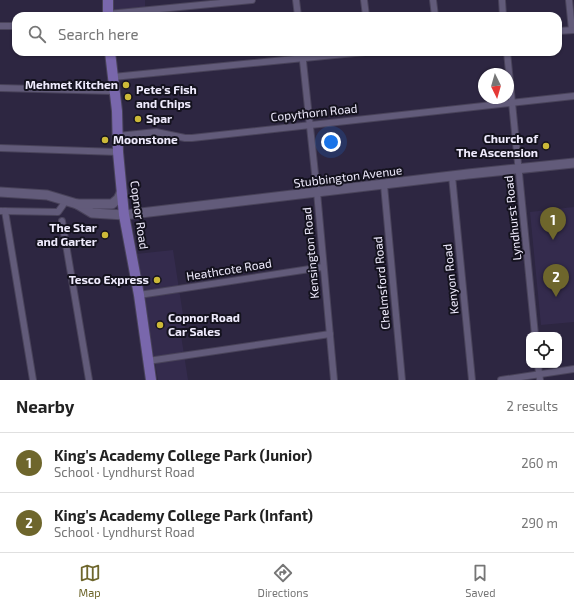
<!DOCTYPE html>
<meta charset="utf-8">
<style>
:root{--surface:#fff;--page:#f6f6f6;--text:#222;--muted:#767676;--line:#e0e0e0;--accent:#6e662c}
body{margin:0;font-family:"Exo 2",sans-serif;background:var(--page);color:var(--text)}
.controls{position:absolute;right:12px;bottom:12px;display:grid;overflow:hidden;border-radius:8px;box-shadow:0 1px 3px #0004}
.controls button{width:36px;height:36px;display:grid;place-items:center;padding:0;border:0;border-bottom:1px solid var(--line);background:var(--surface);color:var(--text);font:20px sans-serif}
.compass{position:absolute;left:478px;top:68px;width:36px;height:36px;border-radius:50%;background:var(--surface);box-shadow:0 1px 3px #0004;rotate:175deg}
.you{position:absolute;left:331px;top:142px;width:14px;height:14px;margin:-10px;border:3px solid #fff;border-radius:50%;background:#1a73e8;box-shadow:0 0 0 6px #1a73e833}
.badge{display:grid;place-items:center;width:26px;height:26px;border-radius:50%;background:var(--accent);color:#fff;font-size:13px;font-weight:700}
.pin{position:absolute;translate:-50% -33px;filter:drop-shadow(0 1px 2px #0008)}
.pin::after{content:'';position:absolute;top:21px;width:14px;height:12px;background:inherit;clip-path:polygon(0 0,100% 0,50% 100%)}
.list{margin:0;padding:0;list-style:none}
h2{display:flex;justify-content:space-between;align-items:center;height:52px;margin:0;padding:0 16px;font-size:17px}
h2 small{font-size:13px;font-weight:400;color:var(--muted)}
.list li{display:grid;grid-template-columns:26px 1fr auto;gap:12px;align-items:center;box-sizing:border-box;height:60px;padding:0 16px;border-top:1px solid var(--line)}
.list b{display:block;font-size:15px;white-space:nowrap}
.list p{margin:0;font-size:13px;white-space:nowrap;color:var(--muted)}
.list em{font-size:13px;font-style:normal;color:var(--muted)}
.icon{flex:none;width:22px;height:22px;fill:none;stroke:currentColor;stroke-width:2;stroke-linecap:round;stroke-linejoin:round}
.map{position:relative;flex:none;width:574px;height:380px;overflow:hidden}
.search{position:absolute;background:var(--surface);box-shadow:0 1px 3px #0004;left:12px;right:12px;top:12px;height:44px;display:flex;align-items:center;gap:10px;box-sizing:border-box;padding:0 14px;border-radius:12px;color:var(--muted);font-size:15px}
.sheet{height:172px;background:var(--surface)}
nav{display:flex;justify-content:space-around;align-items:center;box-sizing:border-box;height:56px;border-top:1px solid var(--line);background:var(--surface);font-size:11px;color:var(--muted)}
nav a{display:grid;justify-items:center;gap:2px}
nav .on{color:var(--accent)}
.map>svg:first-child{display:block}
.built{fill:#342b4d}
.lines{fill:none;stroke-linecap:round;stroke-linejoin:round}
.street-casing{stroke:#49435a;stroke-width:8}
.secondary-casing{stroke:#49435a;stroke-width:11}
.primary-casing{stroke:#49435a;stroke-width:12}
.street{stroke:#625b7a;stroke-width:6}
.secondary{stroke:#625b7a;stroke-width:9}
.primary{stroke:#7967ac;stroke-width:10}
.poi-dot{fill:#ccb938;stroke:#14121e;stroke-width:1.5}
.labels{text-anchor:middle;stroke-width:4;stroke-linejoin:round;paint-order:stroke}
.poi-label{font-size:12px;font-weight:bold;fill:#efebfd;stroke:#14121e;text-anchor:end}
.street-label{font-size:12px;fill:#efebfd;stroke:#14121e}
</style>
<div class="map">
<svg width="574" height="380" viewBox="0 0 574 380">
<rect width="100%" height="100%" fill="#2d2641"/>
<!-- built -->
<g class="built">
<path d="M 113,0 L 145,0 L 145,7 L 113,10 Z"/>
<path d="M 574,207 L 574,322 L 541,325 L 530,212 Z"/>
<path d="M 173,250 L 186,334 L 181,335 L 188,380 L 158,380 L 136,254 Z"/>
</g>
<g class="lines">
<!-- street casing -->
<g class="street-casing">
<g id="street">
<path d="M 296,0 L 298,16"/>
<path d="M 364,0 L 366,16"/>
<path d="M 433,0 L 435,16"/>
<path d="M 502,0 L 503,16"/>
<path d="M 569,0 L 572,30"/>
<path d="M 108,14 L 252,0"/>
<path d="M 0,26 L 16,26"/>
<path d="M 558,31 L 574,30"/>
<path d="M 302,52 L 317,192 L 334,380"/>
<path d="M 507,52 L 535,335"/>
<path d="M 113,77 L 365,52"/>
<path d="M 0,88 L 114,91"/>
<path d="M 118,136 L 156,132 L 185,138 L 192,138 L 574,96"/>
<path d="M 0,148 L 118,152"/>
<path d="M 452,176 L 472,380"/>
<path d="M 384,185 L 402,380"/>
<path d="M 0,211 L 58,212 L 63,205 L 65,200"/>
<path d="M 5,211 L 33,380"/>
<path d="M 62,221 L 89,380"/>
<path d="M 139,295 L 323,267"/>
<path d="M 148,361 L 330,334"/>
<path d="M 538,365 L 540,380"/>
<path d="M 501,380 L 574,369"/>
</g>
</g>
<!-- secondary casing -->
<g class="secondary-casing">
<g id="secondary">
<path d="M 0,192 L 47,195 L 77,204 L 92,213 L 124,215 L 468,174 L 574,163"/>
<path d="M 77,204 L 112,204 L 118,199 L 122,191"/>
</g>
</g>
<!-- primary casing -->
<g class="primary-casing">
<g id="primary">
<path d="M 108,0 L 108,16"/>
<path d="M 110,52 L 117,111 L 118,152 L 124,215 L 139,295 L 151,380"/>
</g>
</g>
<!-- street -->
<use href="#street" class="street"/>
<!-- secondary -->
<use href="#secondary" class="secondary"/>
<!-- primary -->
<use href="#primary" class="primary"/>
</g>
<!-- markers -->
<g class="poi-dot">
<circle cx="126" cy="85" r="4"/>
<circle cx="128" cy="97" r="4"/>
<circle cx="138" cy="119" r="4"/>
<circle cx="105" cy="140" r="4"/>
<circle cx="546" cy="146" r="4"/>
<circle cx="105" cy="235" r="4"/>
<circle cx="157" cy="280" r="4"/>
<circle cx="160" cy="325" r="4"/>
</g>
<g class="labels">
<!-- poi labels -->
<g class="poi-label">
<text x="118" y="89">Mehmet Kitchen</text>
<text x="136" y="94" text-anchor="start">Pete's Fish<tspan x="136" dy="14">and Chips</tspan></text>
<text x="146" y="123" text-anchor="start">Spar</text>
<text x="538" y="143">Church of<tspan x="538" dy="14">The Ascension</tspan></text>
<text x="113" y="144" text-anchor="start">Moonstone</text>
<text x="97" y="232">The Star<tspan x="97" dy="14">and Garter</tspan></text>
<text x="149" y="284">Tesco Express</text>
<text x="168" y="322" text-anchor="start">Copnor Road<tspan x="168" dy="14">Car Sales</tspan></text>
</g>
<!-- street labels -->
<g class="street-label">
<text transform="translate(314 113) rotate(-6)" y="4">Copythorn Road</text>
<text transform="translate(348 177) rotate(-7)" y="4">Stubbington Avenue</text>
<text transform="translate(139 215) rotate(82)" y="4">Copnor Road</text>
<text transform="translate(513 218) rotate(-96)" y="4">Lyndhurst Road</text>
<text transform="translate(311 253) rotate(-95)" y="4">Kensington Road</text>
<text transform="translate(229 270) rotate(-9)" y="4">Heathcote Road</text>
<text transform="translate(451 279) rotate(-96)" y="4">Kenyon Road</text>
<text transform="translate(382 283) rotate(-95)" y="4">Chelmsford Road</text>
</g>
</g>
</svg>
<div class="controls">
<button><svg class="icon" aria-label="locate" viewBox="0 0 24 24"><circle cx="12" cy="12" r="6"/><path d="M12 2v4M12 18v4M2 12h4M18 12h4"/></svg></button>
</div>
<svg class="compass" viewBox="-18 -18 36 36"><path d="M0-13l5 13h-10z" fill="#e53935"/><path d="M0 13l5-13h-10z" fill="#767676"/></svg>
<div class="you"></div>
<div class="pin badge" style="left:553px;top:240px">1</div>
<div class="pin badge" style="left:556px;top:297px">2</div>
<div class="search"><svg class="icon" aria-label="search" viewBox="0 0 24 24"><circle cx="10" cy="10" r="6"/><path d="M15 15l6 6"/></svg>Search here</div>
</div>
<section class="sheet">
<h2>Nearby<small>2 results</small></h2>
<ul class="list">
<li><span class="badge">1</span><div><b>King's Academy College Park (Junior)</b><p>School · Lyndhurst Road</p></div><em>260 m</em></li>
<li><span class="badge">2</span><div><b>King's Academy College Park (Infant)</b><p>School · Lyndhurst Road</p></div><em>290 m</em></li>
</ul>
</section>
<nav>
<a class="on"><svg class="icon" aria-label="map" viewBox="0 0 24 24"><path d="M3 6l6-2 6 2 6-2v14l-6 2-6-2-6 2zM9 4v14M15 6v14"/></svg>Map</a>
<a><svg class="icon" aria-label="directions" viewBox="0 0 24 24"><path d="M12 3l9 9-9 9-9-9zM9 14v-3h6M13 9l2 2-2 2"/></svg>Directions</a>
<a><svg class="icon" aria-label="saved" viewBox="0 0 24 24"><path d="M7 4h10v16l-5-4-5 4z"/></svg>Saved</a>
</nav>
